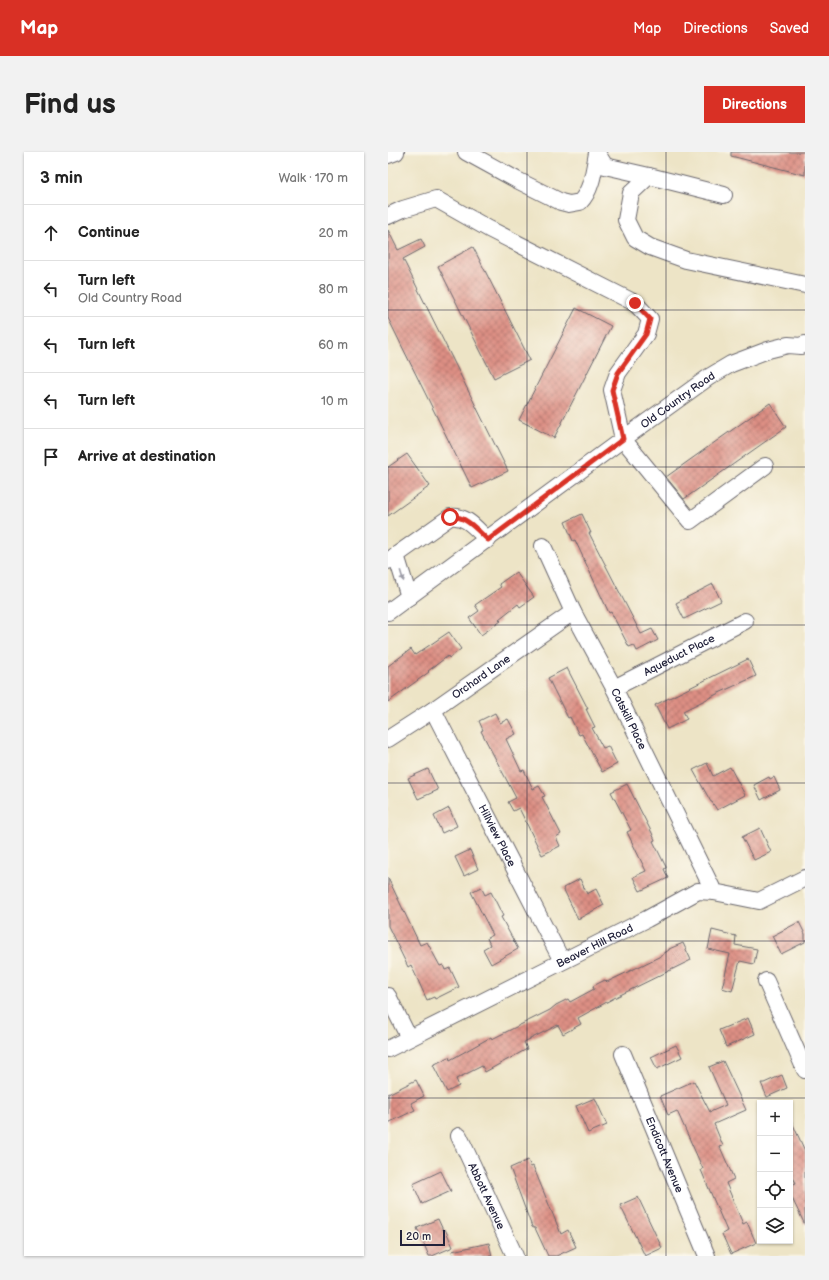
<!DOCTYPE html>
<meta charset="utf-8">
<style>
:root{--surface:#fff;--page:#f2f2f2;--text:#222;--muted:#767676;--line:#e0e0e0;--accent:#d93025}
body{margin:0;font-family:"Balsamiq Sans",sans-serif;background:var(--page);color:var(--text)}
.controls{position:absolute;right:12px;bottom:12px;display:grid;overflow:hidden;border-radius:0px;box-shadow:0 1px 3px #0004}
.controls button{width:36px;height:36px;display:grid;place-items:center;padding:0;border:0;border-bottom:1px solid var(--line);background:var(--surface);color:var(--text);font:20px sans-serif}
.scale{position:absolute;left:12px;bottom:10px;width:45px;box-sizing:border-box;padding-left:4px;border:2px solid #22223b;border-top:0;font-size:11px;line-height:14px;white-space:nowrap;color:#22223b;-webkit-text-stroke:3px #fbf7ec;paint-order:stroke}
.stop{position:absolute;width:12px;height:12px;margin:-9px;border:3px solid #d93025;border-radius:50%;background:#fff}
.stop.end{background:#d93025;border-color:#fff;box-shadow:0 1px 4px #0008}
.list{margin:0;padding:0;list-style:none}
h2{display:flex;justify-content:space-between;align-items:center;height:52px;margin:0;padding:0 16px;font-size:17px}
h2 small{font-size:13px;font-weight:400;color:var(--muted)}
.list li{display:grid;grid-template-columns:26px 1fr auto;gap:12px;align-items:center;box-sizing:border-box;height:56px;padding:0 16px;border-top:1px solid var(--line)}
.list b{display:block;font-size:15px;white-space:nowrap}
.list p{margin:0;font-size:13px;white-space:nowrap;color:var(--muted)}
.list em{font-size:13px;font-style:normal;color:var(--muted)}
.icon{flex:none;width:22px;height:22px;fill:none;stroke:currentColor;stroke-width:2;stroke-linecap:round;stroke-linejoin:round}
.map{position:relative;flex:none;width:417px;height:1104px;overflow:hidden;border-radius:0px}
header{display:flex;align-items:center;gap:24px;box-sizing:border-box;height:56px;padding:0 20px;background:var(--accent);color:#fff}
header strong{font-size:19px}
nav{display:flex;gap:22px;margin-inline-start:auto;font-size:14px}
.intro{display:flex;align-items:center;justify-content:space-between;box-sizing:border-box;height:96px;padding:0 24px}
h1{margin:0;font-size:28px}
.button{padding:10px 18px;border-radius:0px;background:var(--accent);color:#fff;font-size:14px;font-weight:700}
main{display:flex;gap:24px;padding:0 24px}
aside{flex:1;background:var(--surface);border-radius:0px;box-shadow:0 1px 3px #0004}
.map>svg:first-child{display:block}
.building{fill:url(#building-cross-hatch)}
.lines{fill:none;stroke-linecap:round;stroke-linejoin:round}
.minor-casing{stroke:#69666c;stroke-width:18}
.minor{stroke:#fff;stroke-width:16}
.oneway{fill:#9c9ca7}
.route{stroke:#d93025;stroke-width:5}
.grid{fill:none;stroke:#22223b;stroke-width:1;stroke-opacity:0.55}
.labels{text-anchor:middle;stroke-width:3.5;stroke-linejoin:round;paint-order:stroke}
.street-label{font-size:11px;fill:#22223b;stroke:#fbf7ec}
</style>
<header>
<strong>Map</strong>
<nav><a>Map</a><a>Directions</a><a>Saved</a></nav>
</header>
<div class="intro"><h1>Find us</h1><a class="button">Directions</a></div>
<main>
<aside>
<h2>3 min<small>Walk · 170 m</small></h2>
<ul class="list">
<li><svg class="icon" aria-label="ahead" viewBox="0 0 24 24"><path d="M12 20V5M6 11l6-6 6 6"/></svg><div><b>Continue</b></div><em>20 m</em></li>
<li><svg class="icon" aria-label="left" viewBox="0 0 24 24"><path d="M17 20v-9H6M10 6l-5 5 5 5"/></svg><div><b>Turn left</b><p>Old Country Road</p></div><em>80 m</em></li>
<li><svg class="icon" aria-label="left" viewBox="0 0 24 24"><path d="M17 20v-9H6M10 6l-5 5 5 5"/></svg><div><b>Turn left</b></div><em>60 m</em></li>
<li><svg class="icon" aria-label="left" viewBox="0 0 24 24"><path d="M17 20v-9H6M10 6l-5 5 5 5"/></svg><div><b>Turn left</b></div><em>10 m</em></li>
<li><svg class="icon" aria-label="arrive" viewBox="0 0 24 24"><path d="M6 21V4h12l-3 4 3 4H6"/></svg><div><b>Arrive at destination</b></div></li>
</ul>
</aside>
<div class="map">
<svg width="417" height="1104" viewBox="0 0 417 1104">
<defs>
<pattern id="building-cross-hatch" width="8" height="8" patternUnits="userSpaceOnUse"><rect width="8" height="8" fill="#dd8f84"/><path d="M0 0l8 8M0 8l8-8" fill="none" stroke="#b3746d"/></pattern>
</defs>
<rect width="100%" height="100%" fill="#fbf7ec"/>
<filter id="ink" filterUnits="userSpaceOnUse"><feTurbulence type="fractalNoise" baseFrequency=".025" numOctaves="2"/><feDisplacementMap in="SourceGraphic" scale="8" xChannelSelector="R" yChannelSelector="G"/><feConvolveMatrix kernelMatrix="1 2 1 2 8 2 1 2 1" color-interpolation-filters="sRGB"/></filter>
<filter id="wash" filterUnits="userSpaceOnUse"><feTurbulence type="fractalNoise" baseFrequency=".012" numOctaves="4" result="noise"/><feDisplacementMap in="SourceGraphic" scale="16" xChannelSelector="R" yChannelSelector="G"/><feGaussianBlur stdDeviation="0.9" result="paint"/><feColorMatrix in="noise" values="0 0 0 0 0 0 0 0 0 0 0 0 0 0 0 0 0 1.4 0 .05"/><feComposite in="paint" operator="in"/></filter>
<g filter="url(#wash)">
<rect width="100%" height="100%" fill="#ede4c6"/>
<g id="blocks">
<!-- building -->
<g class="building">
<path d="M 343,0 L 417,0 L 417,23 L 343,4 Z"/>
<path d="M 0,78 L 10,98 L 33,87 L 37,95 L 15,107 L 120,319 L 84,336 L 0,166 Z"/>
<path d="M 85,95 L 142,208 L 106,226 L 50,114 Z"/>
<path d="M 188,156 L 223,174 L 166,286 L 131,268 Z"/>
<path d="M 382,251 L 398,275 L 296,347 L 278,325 Z"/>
<path d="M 19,302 L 42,334 L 0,364 L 0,315 Z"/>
<path d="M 194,362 L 203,381 L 201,381 L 253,482 L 264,477 L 270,488 L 249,499 L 246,493 L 241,495 L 223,460 L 221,461 L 187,388 L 185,389 L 177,370 Z"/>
<path d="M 128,420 L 146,445 L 132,455 L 130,452 L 111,467 L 113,469 L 93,483 L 81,466 L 91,459 L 87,453 L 113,435 L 111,432 Z"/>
<path d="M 325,432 L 333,449 L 296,467 L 288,451 Z"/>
<path d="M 61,480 L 73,497 L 61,506 L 60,504 L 40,519 L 41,520 L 0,550 L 0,514 L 23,497 L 27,503 Z"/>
<path d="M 360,507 L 368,524 L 331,541 L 295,559 L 299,567 L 279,577 L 267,553 Z"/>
<path d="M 179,516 L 200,557 L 198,557 L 207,575 L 204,576 L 215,596 L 220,594 L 229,612 L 214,620 L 194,582 L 191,583 L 182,565 L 180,566 L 160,526 Z"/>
<path d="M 107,561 L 112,571 L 120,567 L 128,582 L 118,587 L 133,619 L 136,618 L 145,637 L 151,634 L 157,644 L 154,645 L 173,682 L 168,685 L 172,694 L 154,703 L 131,656 L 125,659 L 120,650 L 128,646 L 93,579 L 95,578 L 91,569 Z"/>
<path d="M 319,611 L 325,624 L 342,615 L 357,643 L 329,658 L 324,650 L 323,650 L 305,618 Z"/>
<path d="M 40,617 L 50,638 L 30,647 L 20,626 Z"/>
<path d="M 381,625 L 382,627 L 386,625 L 392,638 L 373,648 L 366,633 Z"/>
<path d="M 239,632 L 264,681 L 267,688 L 265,689 L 278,715 L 278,716 L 276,717 L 280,726 L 252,739 L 245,725 L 258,719 L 239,680 L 243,678 L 223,640 Z"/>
<path d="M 61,656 L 69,674 L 54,681 L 46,664 Z"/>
<path d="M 372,676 L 383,700 L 366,708 L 354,685 Z"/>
<path d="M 82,698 L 90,717 L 76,724 L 67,705 Z"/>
<path d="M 0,726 L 32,793 L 39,790 L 52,814 L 55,813 L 57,818 L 62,816 L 71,835 L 47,847 L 46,845 L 39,848 L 23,813 L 20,815 L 0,774 Z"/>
<path d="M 192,727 L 199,742 L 208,737 L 216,753 L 190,767 L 175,736 Z"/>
<path d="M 93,735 L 97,743 L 103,740 L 115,764 L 113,765 L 130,797 L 103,812 L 95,797 L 102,793 L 99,786 L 105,783 L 83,740 Z"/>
<path d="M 411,770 L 417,782 L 417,790 L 393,802 L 384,784 Z"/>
<path d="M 324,778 L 348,784 L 347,793 L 369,797 L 366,812 L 352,809 L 344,839 L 334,836 L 342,802 L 320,797 Z"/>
<path d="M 295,791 L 303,808 L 226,846 L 190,866 L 193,872 L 175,882 L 170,873 L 136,890 L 139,897 L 97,920 L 94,914 L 68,927 L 71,934 L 59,940 L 45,913 L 61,905 L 62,908 L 103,885 L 104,887 L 162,858 L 168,853 L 180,847 L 182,850 L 206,837 L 205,834 L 217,828 L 219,830 L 275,803 L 275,802 L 281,798 L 281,797 Z"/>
<path d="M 360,866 L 367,882 L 338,895 L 331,878 Z"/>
<path d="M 288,893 L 294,905 L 269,917 L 263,905 Z"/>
<path d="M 335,909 L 358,958 L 326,972 L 335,994 L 332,995 L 346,1027 L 338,1031 L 355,1072 L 359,1070 L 368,1091 L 343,1102 L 334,1082 L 339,1079 L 313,1018 L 315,1017 L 289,959 L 280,963 L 272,944 L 306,929 L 322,960 L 338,953 L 321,915 Z"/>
<path d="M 394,923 L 399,936 L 379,945 L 373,931 L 376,931 Z"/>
<path d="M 28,928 L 36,944 L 23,951 L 27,958 L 0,971 L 0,942 Z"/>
<path d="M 207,946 L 219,973 L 200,981 L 188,954 Z"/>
<path d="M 402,966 L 417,999 L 417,1073 L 402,1042 L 402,1034 L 408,1031 L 402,1020 Z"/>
<path d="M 140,1008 L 143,1015 L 145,1014 L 173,1082 L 180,1078 L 188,1095 L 168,1104 L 160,1104 L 147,1076 L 146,1076 L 144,1075 L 122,1016 Z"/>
<path d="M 53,1019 L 63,1039 L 34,1052 L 25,1032 Z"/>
<path d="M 250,1045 L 274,1096 L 257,1104 L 232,1053 Z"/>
<path d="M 50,1067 L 55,1078 L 57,1077 L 65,1095 L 44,1104 L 41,1104 L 29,1076 Z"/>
<path d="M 101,1091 L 104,1104 L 65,1104 L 64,1099 Z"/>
</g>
</g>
</g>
<g filter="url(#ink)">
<use href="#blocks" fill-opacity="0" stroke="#69666c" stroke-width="1"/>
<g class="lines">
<!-- minor casing -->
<g class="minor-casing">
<g id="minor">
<path d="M 78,0 L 129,28 L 173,50 L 181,52 L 192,50 C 204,38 206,17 209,1"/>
<path d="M 209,1 L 217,14 L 261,24"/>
<path d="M 0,3 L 8,0"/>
<path d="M 336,43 L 261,24 L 243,41 L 238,68 L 247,86 L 262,95 L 298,108 L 417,133"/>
<path d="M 0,64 L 15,57 L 48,47 L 101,77 L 247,151 L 262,167 L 258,182 L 230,221 L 224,238 L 235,287 L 302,369 L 377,314"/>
<path id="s1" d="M 155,394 L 185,460 L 226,536 L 326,740"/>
<path d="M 8,403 L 21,445"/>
<path d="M 0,409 L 62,365 C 78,362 89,378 100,388"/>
<path id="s2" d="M 0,460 L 235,287 L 321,225 L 343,212 L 380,198 L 400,193 L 413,194 L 417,192"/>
<path id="s3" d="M 226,536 L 357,469"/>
<path id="s4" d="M 45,558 L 174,809"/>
<path id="s5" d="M 0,587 L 45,558 L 185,460"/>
<path d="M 378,829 L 417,918"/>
<path d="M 0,844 L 21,886"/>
<path id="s6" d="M 0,897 L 259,767 L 310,739 L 326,740 L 371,749 L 417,726"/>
<path id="s7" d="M 235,902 L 319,1104"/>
<path id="s8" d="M 71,984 L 127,1104"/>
</g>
</g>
<!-- minor -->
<use href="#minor" class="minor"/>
</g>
<!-- one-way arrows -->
<defs><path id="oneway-solid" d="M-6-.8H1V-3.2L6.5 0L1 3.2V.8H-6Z"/></defs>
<use class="oneway" href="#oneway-solid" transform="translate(14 424) rotate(73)"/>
</g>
<g class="lines" filter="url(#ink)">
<!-- route -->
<path class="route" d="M 62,365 C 78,363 89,378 100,388 L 235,287 L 224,238 L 230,221 L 258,182 L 262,167 L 247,151"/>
</g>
<!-- grid -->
<path class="grid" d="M 139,0 L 139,1104M 278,0 L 278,1104M 0,158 L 417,158M 0,315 L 417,315M 0,473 L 417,473M 0,631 L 417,631M 0,789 L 417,789M 0,946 L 417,946"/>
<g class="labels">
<!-- street labels -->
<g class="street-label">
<text dy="4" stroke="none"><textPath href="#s2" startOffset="359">Old Country Road</textPath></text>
<text dy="4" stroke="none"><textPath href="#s3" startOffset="73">Aqueduct Place</textPath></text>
<text dy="4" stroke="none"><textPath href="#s5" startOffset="112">Orchard Lane</textPath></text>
<text dy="4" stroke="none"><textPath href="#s1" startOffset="193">Catskill Place</textPath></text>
<text dy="4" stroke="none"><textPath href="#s4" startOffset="141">Hillview Place</textPath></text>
<text dy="4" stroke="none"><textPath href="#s6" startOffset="231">Beaver Hill Road</textPath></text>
<text dy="4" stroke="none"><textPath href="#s7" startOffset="109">Endicott Avenue</textPath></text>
<text dy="4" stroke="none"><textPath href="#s8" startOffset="66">Abbott Avenue</textPath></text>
</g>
</g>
</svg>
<div class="controls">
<button>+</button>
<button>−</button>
<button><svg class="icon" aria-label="locate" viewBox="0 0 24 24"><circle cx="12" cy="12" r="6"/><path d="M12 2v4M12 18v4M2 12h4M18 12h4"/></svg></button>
<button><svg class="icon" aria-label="layers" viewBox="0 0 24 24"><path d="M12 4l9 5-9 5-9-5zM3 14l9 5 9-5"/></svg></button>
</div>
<div class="scale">20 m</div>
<div class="stop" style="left:62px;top:365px"></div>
<div class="stop end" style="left:247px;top:151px"></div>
</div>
</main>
